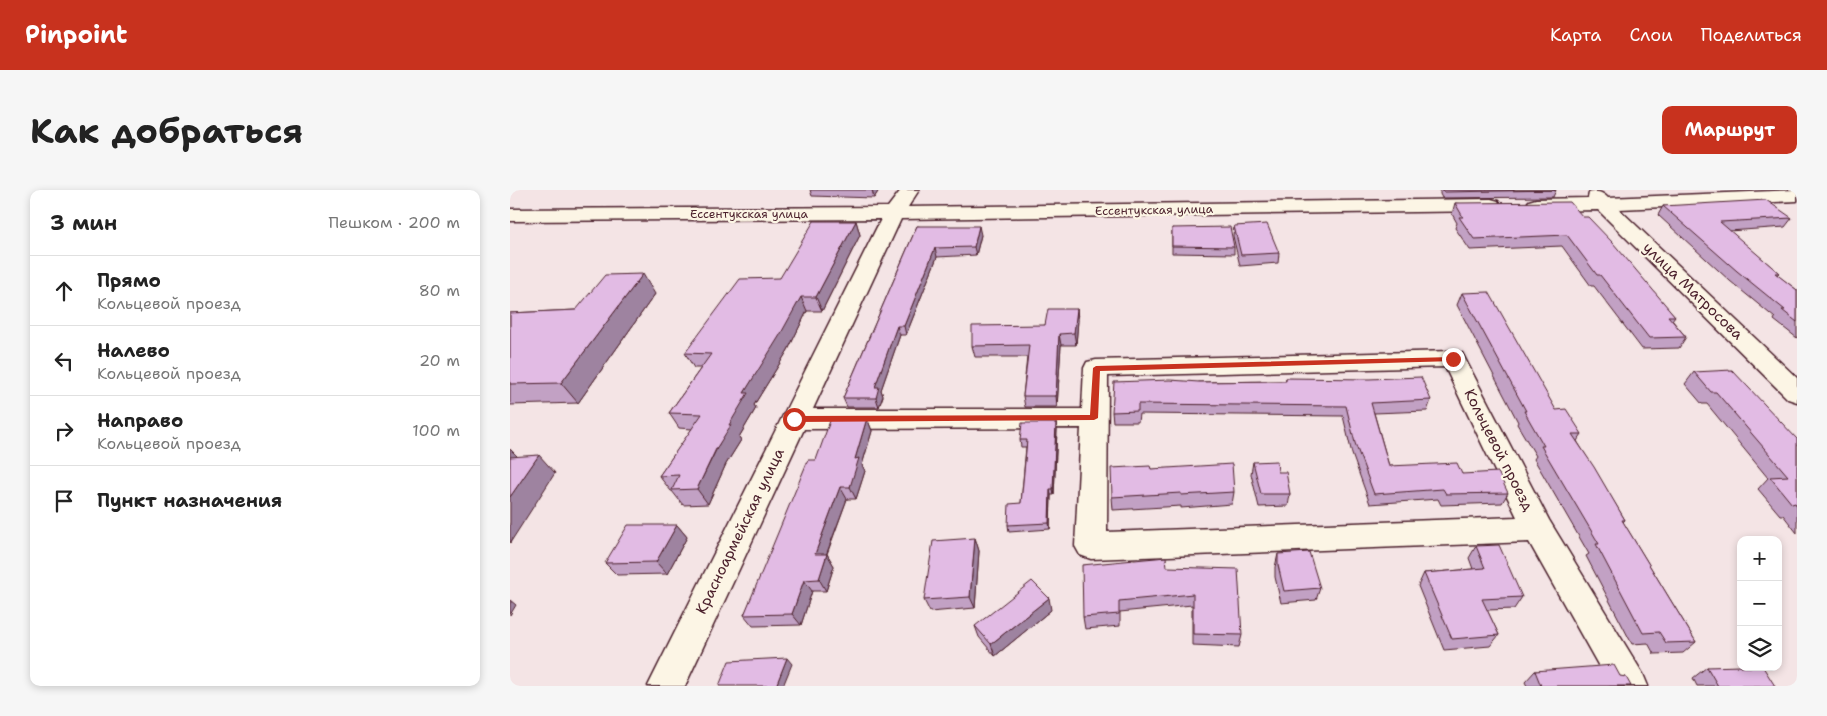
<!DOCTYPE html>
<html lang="ru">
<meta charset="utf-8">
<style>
:root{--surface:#fff;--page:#f6f6f6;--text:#222;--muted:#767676;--line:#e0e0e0;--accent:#c8321e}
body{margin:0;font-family:"Shantell Sans",sans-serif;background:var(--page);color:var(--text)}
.controls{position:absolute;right:15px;bottom:15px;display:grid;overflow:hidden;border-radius:10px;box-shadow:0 2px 8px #0003}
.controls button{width:45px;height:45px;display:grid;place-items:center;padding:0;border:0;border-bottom:1px solid var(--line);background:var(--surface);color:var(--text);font:25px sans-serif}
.stop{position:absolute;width:15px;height:15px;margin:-11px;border:4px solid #c8321e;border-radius:50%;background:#fff}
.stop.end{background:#c8321e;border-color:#fff;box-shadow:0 1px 5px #0008}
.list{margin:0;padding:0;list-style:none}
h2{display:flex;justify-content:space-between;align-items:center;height:65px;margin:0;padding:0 20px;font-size:21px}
h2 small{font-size:16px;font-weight:400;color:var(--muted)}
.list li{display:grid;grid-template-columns:32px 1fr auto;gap:15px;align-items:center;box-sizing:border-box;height:70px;padding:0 20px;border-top:1px solid var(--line)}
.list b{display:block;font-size:19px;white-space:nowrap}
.list p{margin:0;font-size:16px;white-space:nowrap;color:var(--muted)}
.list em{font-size:16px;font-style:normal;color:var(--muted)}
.icon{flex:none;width:28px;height:28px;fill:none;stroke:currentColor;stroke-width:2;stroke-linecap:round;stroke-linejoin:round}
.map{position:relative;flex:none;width:1287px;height:496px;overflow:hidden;border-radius:10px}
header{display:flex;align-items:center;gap:30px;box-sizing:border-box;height:70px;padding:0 25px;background:var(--accent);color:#fff}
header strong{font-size:24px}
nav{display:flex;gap:28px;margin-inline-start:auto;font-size:18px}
.intro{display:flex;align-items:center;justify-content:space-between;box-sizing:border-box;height:120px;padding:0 30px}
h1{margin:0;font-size:35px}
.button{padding:12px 22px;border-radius:10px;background:var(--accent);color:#fff;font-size:18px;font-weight:700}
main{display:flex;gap:30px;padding:0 30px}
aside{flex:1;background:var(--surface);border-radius:10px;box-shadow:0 2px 8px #0003}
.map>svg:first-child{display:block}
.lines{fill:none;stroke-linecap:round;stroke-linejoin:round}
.minor-casing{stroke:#4a1f2b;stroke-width:3}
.minor{fill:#fcf5e5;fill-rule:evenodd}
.wall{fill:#c2a1c4;stroke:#4a1f2b}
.shaded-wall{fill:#9e83a0;stroke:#4a1f2b}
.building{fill:#e2bbe4;stroke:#4a1f2b}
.route{fill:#c8321e}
.labels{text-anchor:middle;stroke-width:4.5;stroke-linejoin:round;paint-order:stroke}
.far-street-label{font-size:12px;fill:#4a1f2b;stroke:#fcf5e5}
.street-label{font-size:15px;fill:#4a1f2b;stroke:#fcf5e5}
</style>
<header>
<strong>Pinpoint</strong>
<nav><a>Карта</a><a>Слои</a><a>Поделиться</a></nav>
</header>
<div class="intro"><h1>Как добраться</h1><a class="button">Маршрут</a></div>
<main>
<aside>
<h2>3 мин<small>Пешком · 200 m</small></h2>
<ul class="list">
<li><svg class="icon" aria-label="ahead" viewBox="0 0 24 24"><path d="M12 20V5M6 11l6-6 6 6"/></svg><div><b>Прямо</b><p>Кольцевой проезд</p></div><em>80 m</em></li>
<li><svg class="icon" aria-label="left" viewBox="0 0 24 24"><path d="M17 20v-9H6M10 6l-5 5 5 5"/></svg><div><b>Налево</b><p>Кольцевой проезд</p></div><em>20 m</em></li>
<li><svg class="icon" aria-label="right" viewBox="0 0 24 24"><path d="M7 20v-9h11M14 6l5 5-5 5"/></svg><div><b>Направо</b><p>Кольцевой проезд</p></div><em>100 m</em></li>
<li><svg class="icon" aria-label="arrive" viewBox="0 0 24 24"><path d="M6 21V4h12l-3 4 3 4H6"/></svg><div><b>Пункт назначения</b></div></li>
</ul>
</aside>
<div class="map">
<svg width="1287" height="496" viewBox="0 0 1287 496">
<rect width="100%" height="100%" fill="#f4e4e5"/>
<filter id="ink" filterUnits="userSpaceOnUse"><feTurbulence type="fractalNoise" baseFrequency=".02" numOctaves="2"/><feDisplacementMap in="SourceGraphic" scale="10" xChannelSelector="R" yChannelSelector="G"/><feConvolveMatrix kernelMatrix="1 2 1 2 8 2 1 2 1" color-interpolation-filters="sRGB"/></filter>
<g filter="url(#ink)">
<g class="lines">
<!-- minor casing -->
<g class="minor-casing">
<g id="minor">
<path d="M 391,0 L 409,0 L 398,17 L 981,9 L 988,11 L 991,15 L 988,19 L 981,21 L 391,29 L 303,219 L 572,219 L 574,178 L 577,172 L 586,170 L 943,161 L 952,163 L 1039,330 L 1133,484 L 1138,496 L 1100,496 L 1019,352 L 581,369 L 570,365 L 565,356 L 571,238 L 294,239 L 175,496 L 138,496 L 371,29 L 0,31 L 0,19 L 378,17 ZM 935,177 L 1007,327 L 597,342 L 598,186 Z"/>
<path d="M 1287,0 L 1287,11 L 1109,19 L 1287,188 L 1287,212 L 1278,209 L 1088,20 L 1026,21 L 1019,19 L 1016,15 L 1019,11 L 1026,9 L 1078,8 L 1079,3 C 1088,1 1092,2 1098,8 Z"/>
</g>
</g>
<!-- minor -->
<use href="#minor" class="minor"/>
</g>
<!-- wall -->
<g class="wall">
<path d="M 300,0 L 369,0 L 364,8 L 302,6 Z"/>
<path d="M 930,0 L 1046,0 L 1043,7 L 932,8 L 930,4 Z"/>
<path d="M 945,13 L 1073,27 L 1165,126 L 1162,130 L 1176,147 L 1169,158 L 1132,159 L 1084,96 L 1081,96 L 1052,56 L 960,60 L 945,38 L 947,33 L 942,24 Z"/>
<path d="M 1153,16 L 1282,28 L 1275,37 L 1219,41 L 1269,83 L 1267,85 L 1287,100 L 1287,148 L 1264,130 L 1265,128 L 1220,91 L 1148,25 Z"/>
<path d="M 346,31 L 350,45 L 312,121 L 297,121 L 278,160 L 244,215 L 246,218 L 229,247 L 231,250 L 216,274 L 198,314 L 173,315 L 162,301 L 161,301 L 149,286 L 182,239 L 169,238 L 159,223 L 191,178 L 184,178 L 175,163 L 270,88 Z"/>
<path d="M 407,36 L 471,45 L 466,65 L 427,67 L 396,145 L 390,145 L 371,200 L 373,206 L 369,217 L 337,217 L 333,208 Z"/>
<path d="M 724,36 L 769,63 L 768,73 L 730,76 L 723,46 Z"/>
<path d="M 662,38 L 724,57 L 724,64 L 662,63 Z"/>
<path d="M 952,103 L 1046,220 L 1072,244 L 1067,251 L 1115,330 L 1113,332 L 1186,452 L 1173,463 L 1144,464 L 1138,453 L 1122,454 L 1076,366 L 1079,364 L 1024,269 L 1026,266 L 1007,234 L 1008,232 L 947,115 Z"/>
<path d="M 145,104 L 68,213 L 0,215 L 0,123 L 66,120 Z"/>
<path d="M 567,119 L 568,130 L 566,155 L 551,155 L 547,217 L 515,217 L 513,206 L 517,167 L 465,167 L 462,156 L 535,135 Z"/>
<path d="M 1184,182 L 1287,249 L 1287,343 L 1273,325 L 1270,325 L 1248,299 L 1258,288 L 1197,214 L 1192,214 L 1175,194 Z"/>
<path d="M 776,188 L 921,210 L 917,221 L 864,223 L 879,276 L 952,284 L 998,303 L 992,313 L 931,315 L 928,309 L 860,314 L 842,264 L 833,226 L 629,224 L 628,232 L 603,232 L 602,222 L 689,192 L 775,191 Z"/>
<path d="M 357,228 L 362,241 L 352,275 L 355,281 L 346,309 L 337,309 L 317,364 L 324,376 L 316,401 L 302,401 L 291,435 L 243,436 L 234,425 L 306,270 Z"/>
<path d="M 546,233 L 547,240 L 544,305 L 541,305 L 540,339 L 499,342 L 498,335 L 511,313 L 516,257 L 511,257 L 510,250 Z"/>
<path d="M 743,272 L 768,282 L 780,304 L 778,316 L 749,317 L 741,284 Z"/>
<path d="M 641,279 L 724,302 L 722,314 L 671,318 L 671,316 L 603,320 L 602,307 Z"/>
<path d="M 167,335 L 177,347 L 157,384 L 107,385 L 95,373 Z"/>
<path d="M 465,348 L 469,361 L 465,418 L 420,422 L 414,410 Z"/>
<path d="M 966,356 L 1012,407 L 1004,419 L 977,420 L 989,445 L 980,456 L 934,460 L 908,396 L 914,383 L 963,379 L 959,368 Z"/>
<path d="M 768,364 L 810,398 L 806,410 L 771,413 L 765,387 L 765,377 Z"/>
<path d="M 657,377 L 732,445 L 729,457 L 682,455 L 682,415 L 610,422 L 610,436 L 575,439 L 573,427 Z"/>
<path d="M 541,420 L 485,466 L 469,447 L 465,436 Z"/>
<path d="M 1197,477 L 1265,496 L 1187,496 L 1183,488 Z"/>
<path d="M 1025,481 L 1110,486 L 1121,496 L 1017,496 L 1015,492 Z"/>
</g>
<!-- shaded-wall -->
<g class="shaded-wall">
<path d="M 362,0 L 369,0 L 364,8 Z"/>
<path d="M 346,31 L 350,45 L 312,121 L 306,107 Z"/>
<path d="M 469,36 L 471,45 L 466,65 L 464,57 Z"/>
<path d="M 425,58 L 427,67 L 396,145 L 394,136 Z"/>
<path d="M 133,84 L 145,104 L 68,213 L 51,193 Z"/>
<path d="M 291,107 L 297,121 L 278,160 L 244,215 L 246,218 L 229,247 L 231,250 L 216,274 L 198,314 L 187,299 L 234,203 Z"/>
<path d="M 567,119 L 568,130 L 566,155 L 564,143 Z"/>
<path d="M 387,136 L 390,145 L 371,200 L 373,206 L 369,217 L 366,208 L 365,197 Z"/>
<path d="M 549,144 L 551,155 L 547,217 L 546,206 Z"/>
<path d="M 357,228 L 362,241 L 352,275 L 355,281 L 346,309 L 340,297 L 345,269 Z"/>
<path d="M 546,233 L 547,240 L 544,305 L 543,299 Z"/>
<path d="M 0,259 L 8,267 L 0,277 Z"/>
<path d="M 29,265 L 45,283 L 0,353 L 0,307 Z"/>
<path d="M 330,297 L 337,309 L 312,376 L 305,364 Z"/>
<path d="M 540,299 L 541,305 L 540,339 L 539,333 Z"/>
<path d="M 167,335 L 177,347 L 157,384 L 146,372 Z"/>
<path d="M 465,348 L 469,361 L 465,418 L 460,407 Z"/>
<path d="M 317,364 L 324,376 L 316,401 L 309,389 Z"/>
<path d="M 294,390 L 302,401 L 291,435 L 282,424 Z"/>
<path d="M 539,408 L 541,420 L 485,466 L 481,454 Z"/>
<path d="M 0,410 L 6,415 L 0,425 Z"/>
<path d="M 277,468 L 282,474 L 273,496 L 266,496 Z"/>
</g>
<!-- building -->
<g class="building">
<path d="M 933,0 L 1046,0 L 934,2 Z"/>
<path d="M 1256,10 L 1282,28 L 1210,32 L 1269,83 L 1265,83 L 1287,100 L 1287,132 L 1272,120 L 1275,120 L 1227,81 L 1153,16 Z"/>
<path d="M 1060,12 L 1073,27 L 1078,27 L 1103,53 L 1165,126 L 1158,126 L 1176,147 L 1139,148 L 1090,85 L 1087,85 L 1057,45 L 964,49 L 949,27 L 953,27 L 945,13 Z"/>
<path d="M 304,31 L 346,31 L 306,107 L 291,107 L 270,145 L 234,203 L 238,203 L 219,235 L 221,235 L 206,259 L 187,299 L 162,300 L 169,285 L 149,286 L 192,224 L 159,223 L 201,164 L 175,163 L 230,89 L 270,88 Z"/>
<path d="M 757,34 L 769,63 L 731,65 L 724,36 Z"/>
<path d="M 407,36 L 469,36 L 464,57 L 425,58 L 394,136 L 387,136 L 365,197 L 369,197 L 366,208 L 333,208 Z"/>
<path d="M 720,37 L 724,57 L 662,56 L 662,38 Z"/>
<path d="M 133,84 L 51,193 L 0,194 L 0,123 L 66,120 L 95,85 Z"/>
<path d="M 979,102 L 1046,220 L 1056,219 L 1072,244 L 1062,244 L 1084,277 L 1115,330 L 1112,330 L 1186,452 L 1156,453 L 1149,442 L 1133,443 L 1086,354 L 1089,354 L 1031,256 L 1034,256 L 1014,221 L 1016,221 L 952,103 Z"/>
<path d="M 538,119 L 567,119 L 564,143 L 549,144 L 546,206 L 513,206 L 519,155 L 462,156 L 462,136 L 535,135 Z"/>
<path d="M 1222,180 L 1287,249 L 1287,316 L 1285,313 L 1282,314 L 1260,287 L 1278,286 L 1206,202 L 1201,202 L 1184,182 Z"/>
<path d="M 911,187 L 921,210 L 861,213 L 879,276 L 947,273 L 952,284 L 988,282 L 998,303 L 936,304 L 933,299 L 864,304 L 845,253 L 836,216 L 628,214 L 628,221 L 602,222 L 604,192 L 660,190 L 689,192 L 776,191 L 776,188 L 859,189 Z"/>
<path d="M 321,228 L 357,228 L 345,269 L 349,268 L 340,297 L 330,297 L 305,364 L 317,364 L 309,389 L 294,390 L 282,424 L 234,425 L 298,270 L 306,270 Z"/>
<path d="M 512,233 L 546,233 L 543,299 L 540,299 L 539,333 L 498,335 L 499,314 L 511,313 L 517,250 L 510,250 Z"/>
<path d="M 29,265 L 0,307 L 0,267 Z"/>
<path d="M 767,271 L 768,282 L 776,282 L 780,304 L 751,304 L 743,272 Z"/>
<path d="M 722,274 L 724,302 L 671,305 L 671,303 L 602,307 L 601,278 L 640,276 L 641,279 Z"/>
<path d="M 118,335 L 167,335 L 146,372 L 95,373 Z"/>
<path d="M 465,348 L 460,407 L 414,410 L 423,351 Z"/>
<path d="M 989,355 L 1012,407 L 972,409 L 989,445 L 942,449 L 914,383 L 975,378 L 966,356 Z"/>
<path d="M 799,362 L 810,398 L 774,401 L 768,375 L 768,364 Z"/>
<path d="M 656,367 L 657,377 L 728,379 L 732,445 L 683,444 L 683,404 L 609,411 L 609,424 L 573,427 L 572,375 Z"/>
<path d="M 522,391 L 539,408 L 481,454 L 465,436 Z"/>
<path d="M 277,468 L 266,496 L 209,496 L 219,471 Z"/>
<path d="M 1104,475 L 1110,486 L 1116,487 L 1121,496 L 1031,496 L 1025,481 Z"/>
<path d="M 1231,476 L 1231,477 L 1253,477 L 1265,496 L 1208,496 L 1197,477 Z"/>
</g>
</g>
<!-- route -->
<path class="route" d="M 943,167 L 945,167 L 945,171 L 590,181 L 588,228 L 584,230 L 284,232 L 280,229 L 284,226 L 580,225 L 583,178 L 586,176 Z"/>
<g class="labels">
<!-- far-street labels -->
<g class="far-street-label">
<text transform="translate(644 20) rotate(-1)" y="4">Ессентукская улица</text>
<text x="239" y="28">Ессентукская улица</text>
</g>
<!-- street labels -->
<g class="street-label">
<text transform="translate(1183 101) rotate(44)" y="5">улица Матросова</text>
<text transform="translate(989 260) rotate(63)" y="5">Кольцевой проезд</text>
<text transform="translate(230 341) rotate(-64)" y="5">Красноармейская улица</text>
</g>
</g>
</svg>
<div class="controls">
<button>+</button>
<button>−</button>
<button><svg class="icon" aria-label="layers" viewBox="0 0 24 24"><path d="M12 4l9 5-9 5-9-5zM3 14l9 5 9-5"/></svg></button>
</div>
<div class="stop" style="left:284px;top:229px"></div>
<div class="stop end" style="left:943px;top:169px"></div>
</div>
</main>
